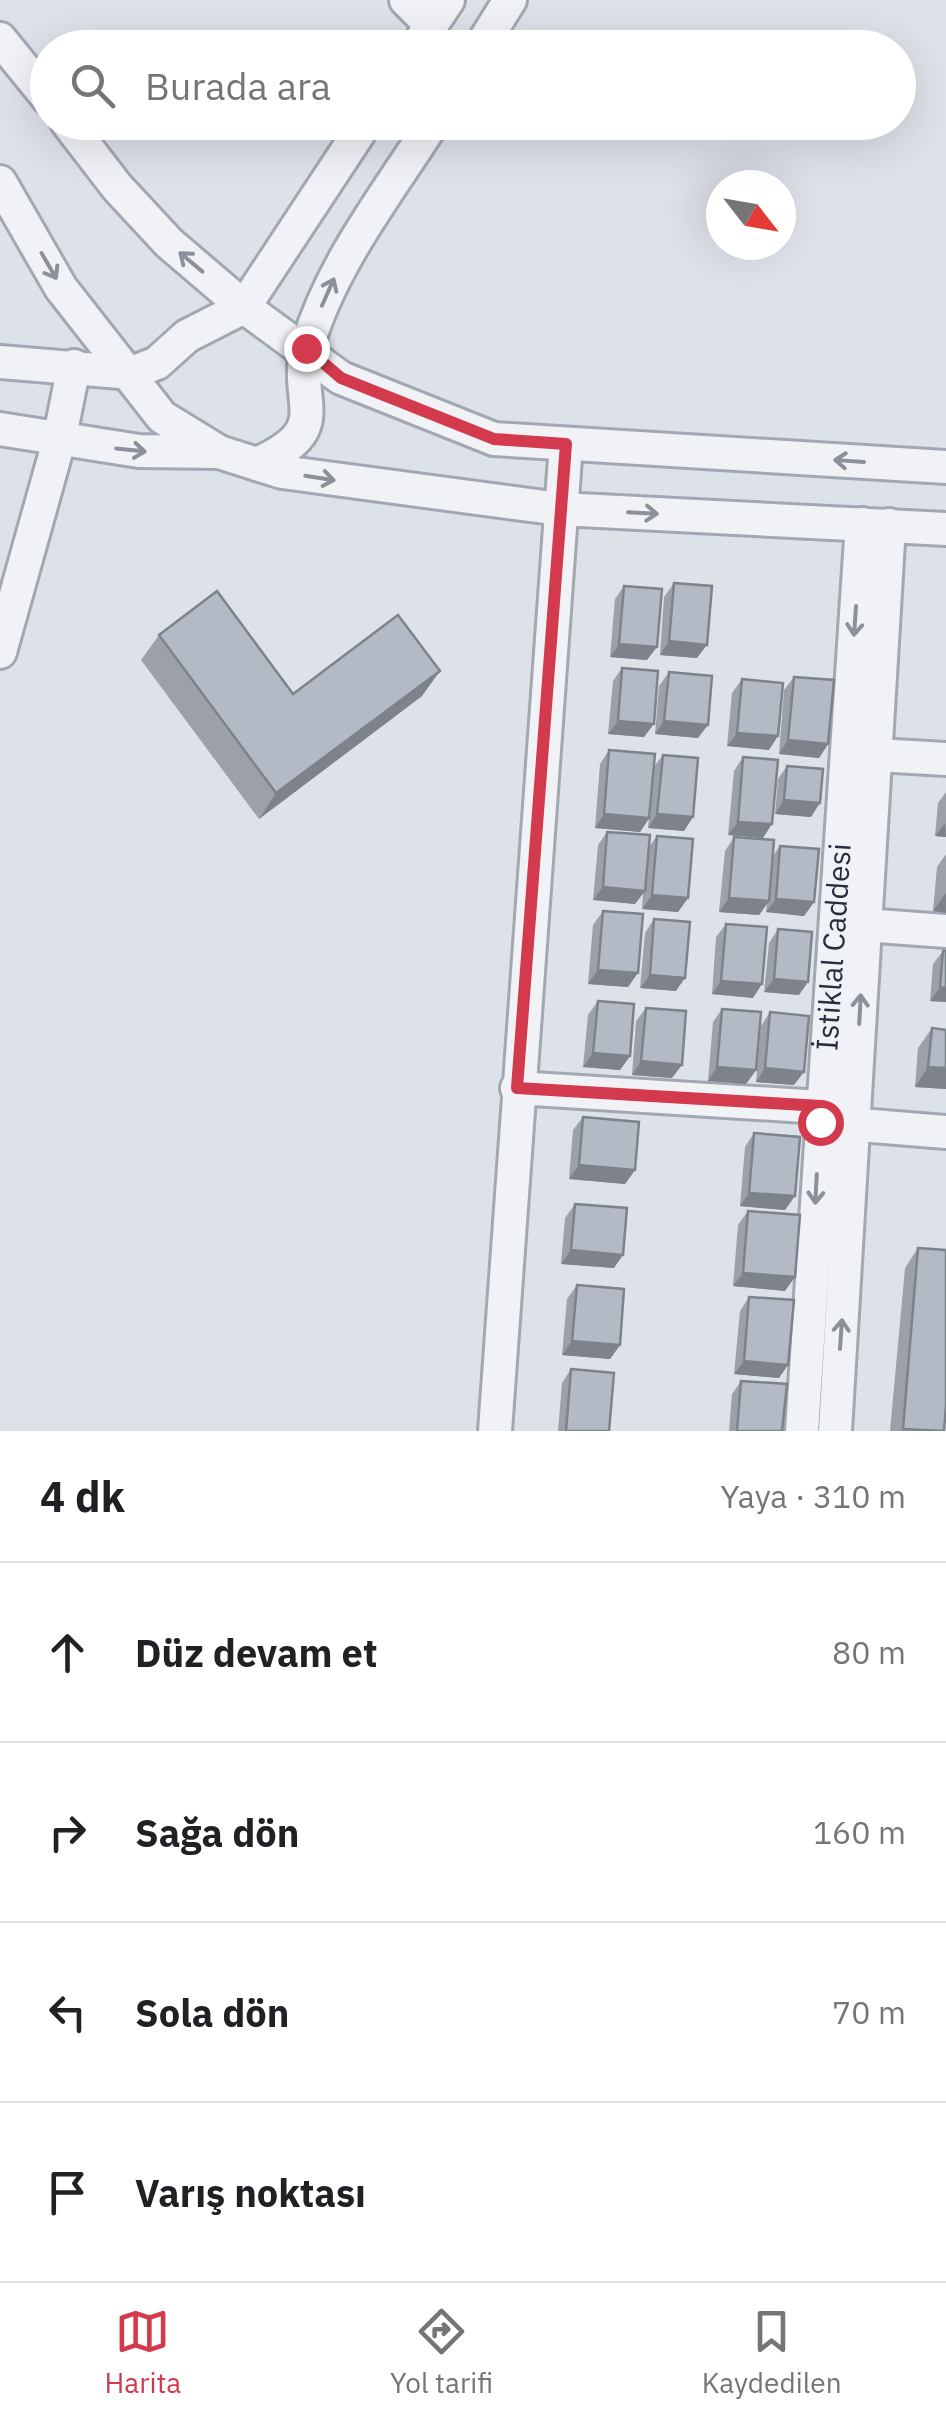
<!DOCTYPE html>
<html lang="tr">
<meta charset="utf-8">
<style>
:root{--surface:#fff;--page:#f2f2f2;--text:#202124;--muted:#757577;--line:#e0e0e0;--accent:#d43a4d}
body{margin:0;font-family:"IBM Plex Sans",sans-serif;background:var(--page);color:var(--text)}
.compass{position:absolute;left:706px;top:170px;width:90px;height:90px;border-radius:50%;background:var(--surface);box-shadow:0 10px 40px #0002;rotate:121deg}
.stop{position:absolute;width:30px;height:30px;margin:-22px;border:8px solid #d43a4d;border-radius:50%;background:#fff}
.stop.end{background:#d43a4d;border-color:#fff;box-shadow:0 2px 10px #0008}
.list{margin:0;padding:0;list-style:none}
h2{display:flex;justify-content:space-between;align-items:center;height:130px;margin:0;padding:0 40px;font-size:42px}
h2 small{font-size:32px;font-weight:400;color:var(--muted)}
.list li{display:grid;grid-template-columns:65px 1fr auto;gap:30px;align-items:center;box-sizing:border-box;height:180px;padding:0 40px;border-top:2px solid var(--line)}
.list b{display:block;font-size:38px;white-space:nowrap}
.list em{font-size:32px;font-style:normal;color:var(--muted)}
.icon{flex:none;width:55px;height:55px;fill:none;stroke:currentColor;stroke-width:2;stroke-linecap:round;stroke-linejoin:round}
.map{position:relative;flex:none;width:946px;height:1431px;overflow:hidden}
.search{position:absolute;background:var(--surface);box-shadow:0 10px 40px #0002;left:30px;right:30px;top:30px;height:110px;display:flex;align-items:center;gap:25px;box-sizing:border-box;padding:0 35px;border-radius:55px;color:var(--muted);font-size:38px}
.sheet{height:850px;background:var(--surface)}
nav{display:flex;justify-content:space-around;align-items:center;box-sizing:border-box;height:140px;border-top:2px solid var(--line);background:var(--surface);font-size:28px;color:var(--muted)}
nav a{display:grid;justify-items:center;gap:5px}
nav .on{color:var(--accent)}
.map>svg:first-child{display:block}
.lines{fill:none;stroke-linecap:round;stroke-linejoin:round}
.minor-casing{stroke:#a2a8b2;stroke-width:38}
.minor{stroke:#f0f2f6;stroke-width:32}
.wall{fill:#9ba0a9}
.shaded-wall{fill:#7e828a}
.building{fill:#b4bac5;stroke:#7e828a;stroke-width:2.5}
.oneway{stroke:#8b909a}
.route{stroke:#d43a4d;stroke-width:12}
.labels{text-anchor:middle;stroke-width:8;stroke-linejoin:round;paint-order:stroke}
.street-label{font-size:30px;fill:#262e3f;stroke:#ecf0f5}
</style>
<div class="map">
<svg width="946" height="1431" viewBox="0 0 946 1431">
<rect width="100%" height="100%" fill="#dde1e8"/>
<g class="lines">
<!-- minor casing -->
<g class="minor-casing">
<g id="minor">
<path d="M 406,0 L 431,25"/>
<path d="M 0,39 L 48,98"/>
<path d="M 416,48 L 448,0"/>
<path d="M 480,48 L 510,0"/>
<path d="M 67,122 L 117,187 L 169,243 L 244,307 L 341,378 L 494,439 L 946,467"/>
<path d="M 0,182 L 61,288 L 162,417 L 219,452 L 282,472 L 560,509 L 946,529"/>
<path d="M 0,362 L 132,373 L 157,363 L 187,336 L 244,307 L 366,122"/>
<path d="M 0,429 L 139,451 L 219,452"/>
<path d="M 257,464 C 338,427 291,404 308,344 C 332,263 388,193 433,122"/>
<path d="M 0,652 L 59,441 L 74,366"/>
<path d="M 877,755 L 946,759"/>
<path d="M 864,925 L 946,931"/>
<path d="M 517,1088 L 821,1107"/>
<path d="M 836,1123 L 946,1132"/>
<path d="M 495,1431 L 566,444"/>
<path id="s1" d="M 802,1431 L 862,524"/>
<path d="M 835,1431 L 889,525"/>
</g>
</g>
<!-- minor -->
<use href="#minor" class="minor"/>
</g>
<!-- wall -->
<g class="wall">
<path d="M 674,583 L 697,658 L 660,655 L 664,597 Z"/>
<path d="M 624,586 L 647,660 L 610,657 L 615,599 Z"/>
<path d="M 159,635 L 293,694 L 422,696 L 259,819 L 141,660 Z"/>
<path d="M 622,668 L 644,737 L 608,734 L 613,681 Z"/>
<path d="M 669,672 L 698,738 L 655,734 L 659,686 Z"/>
<path d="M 794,677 L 828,744 L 819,758 L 779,754 L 784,690 Z"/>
<path d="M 742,679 L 769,750 L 727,746 L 732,693 Z"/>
<path d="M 609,750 L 653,768 L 663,755 L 693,817 L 684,831 L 648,828 L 649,819 L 640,832 L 595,828 L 600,764 Z"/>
<path d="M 743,757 L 763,838 L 728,835 L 734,771 Z"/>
<path d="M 787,766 L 811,817 L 775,814 L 778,779 Z"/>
<path d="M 946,792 L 946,837 L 935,836 L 938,803 Z"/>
<path d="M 607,832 L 648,848 L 657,836 L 688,898 L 678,912 L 642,909 L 643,893 L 635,904 L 593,900 L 598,845 Z"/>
<path d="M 734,837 L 772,857 L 780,846 L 814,902 L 804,916 L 766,912 L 767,904 L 759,915 L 719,912 L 725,851 Z"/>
<path d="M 946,854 L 946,913 L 933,911 L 937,867 Z"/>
<path d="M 603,911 L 628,987 L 588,984 L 593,925 Z"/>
<path d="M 654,919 L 676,991 L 640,988 L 645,933 Z"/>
<path d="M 726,924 L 753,998 L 712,994 L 716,937 Z"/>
<path d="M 778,929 L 799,995 L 764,992 L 769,943 Z"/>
<path d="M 943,951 L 946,1002 L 930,1001 L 933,964 Z"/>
<path d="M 598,1001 L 630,1056 L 620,1070 L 583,1067 L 588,1015 Z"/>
<path d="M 646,1008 L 672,1078 L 632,1075 L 636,1021 Z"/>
<path d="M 722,1009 L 756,1070 L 746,1084 L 708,1081 L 713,1022 Z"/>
<path d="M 770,1012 L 794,1085 L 756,1082 L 761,1026 Z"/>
<path d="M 932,1028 L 946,1030 L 946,1089 L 915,1087 L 918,1048 Z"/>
<path d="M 583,1117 L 635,1170 L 625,1184 L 569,1179 L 573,1130 Z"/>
<path d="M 754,1133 L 785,1210 L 740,1206 L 745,1147 Z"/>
<path d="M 575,1204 L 614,1268 L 561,1264 L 565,1218 Z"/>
<path d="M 748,1211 L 785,1291 L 733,1286 L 738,1225 Z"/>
<path d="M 918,1248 L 944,1431 L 890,1431 L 905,1268 Z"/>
<path d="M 577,1285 L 620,1345 L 610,1359 L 562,1355 L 567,1299 Z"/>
<path d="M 749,1297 L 779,1378 L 734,1374 L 740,1311 Z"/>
<path d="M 571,1369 L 609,1431 L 558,1431 L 562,1383 Z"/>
<path d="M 741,1381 L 782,1431 L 729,1431 L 732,1394 Z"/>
</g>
<!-- shaded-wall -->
<g class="shaded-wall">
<path d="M 669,641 L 707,645 L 697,658 L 660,655 Z"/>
<path d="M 619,644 L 657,647 L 647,660 L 610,657 Z"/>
<path d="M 440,671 L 422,696 L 259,819 L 276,793 Z"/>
<path d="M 618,721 L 654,724 L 644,737 L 608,734 Z"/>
<path d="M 664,721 L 708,725 L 698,738 L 655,734 Z"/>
<path d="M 737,733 L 778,736 L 769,750 L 727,746 Z"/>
<path d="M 788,740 L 828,744 L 819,758 L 779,754 Z"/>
<path d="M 784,800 L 820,803 L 811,817 L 775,814 Z"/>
<path d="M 604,814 L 649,818 L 640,832 L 595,828 Z"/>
<path d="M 657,814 L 693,817 L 684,831 L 648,828 Z"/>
<path d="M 738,822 L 772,824 L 763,838 L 728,835 Z"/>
<path d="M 945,823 L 946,837 L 935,836 Z"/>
<path d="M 603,887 L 645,891 L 635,904 L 593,900 Z"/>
<path d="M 946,893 L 946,913 L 933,911 Z"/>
<path d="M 652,895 L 688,898 L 678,912 L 642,909 Z"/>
<path d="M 729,898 L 769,901 L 759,915 L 719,912 Z"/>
<path d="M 776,899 L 814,902 L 804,916 L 766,912 Z"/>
<path d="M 598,970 L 638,973 L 628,987 L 588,984 Z"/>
<path d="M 650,975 L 685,978 L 676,991 L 640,988 Z"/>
<path d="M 774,979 L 808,982 L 799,995 L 764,992 Z"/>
<path d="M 721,981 L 762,984 L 753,998 L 712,994 Z"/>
<path d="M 940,987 L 946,988 L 946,1002 L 930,1001 Z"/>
<path d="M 593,1053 L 630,1056 L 620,1070 L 583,1067 Z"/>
<path d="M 641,1061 L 682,1065 L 672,1078 L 632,1075 Z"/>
<path d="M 717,1067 L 756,1070 L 746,1084 L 708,1081 Z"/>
<path d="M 928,1067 L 946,1068 L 946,1089 L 915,1087 Z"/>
<path d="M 765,1068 L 804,1072 L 794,1085 L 756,1082 Z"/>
<path d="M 579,1165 L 635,1170 L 625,1184 L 569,1179 Z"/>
<path d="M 749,1193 L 795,1196 L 785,1210 L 740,1206 Z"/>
<path d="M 571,1250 L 623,1255 L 614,1268 L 561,1264 Z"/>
<path d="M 743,1273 L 795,1277 L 785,1291 L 733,1286 Z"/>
<path d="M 572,1341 L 620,1345 L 610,1359 L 562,1355 Z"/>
<path d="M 744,1361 L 788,1365 L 779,1378 L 734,1374 Z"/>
</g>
<!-- building -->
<g class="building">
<path d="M 674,583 L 712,586 L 707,645 L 669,641 Z"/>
<path d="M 624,586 L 662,589 L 657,647 L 619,644 Z"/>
<path d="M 217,591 L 293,694 L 398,615 L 440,671 L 276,793 L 159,635 Z"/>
<path d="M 622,668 L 658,671 L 654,724 L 618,721 Z"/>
<path d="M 669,672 L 712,676 L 708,725 L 664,721 Z"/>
<path d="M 794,677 L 834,680 L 828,744 L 788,740 Z"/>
<path d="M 742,679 L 783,683 L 778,736 L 737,733 Z"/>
<path d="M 609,750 L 655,754 L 649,818 L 604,814 Z"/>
<path d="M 663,755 L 698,758 L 693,817 L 657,814 Z"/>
<path d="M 743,757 L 778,760 L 772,824 L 738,822 Z"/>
<path d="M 787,766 L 823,769 L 820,803 L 784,800 Z"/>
<path d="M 607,832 L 650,835 L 645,891 L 603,887 Z"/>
<path d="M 657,836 L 693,839 L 688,898 L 652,895 Z"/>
<path d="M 734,837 L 774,840 L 769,901 L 729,898 Z"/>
<path d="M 780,846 L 819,849 L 814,902 L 776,899 Z"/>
<path d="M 603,911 L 643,914 L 638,973 L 598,970 Z"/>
<path d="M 654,919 L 690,922 L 685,978 L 650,975 Z"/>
<path d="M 726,924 L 767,927 L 762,984 L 721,981 Z"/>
<path d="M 778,929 L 812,932 L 808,982 L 774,979 Z"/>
<path d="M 943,951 L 946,951 L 946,988 L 940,987 Z"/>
<path d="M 598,1001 L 634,1004 L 630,1056 L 593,1053 Z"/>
<path d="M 646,1008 L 686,1011 L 682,1065 L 641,1061 Z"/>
<path d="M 722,1009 L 761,1012 L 756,1070 L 717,1067 Z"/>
<path d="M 770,1012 L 809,1016 L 804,1072 L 765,1068 Z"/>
<path d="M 932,1028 L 946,1030 L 946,1068 L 928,1067 Z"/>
<path d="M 583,1117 L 639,1122 L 635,1170 L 579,1165 Z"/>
<path d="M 754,1133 L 800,1137 L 795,1196 L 749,1193 Z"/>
<path d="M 575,1204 L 627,1208 L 623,1255 L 571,1250 Z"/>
<path d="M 748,1211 L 800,1215 L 795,1277 L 743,1273 Z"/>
<path d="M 918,1248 L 946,1250 L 946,1405 L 944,1431 L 903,1429 Z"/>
<path d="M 577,1285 L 624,1289 L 620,1345 L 572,1341 Z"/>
<path d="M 749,1297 L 794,1300 L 788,1365 L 744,1361 Z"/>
<path d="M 571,1369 L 614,1373 L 609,1431 L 566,1431 Z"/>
<path d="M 741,1381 L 787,1384 L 782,1431 L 737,1431 Z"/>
</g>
<!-- one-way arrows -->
<defs><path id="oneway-shaft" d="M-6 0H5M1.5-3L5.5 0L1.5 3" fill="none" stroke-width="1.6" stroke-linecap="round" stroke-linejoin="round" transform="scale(2.5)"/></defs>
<g class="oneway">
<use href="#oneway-shaft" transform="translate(191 262) rotate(-140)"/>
<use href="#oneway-shaft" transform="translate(49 266) rotate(60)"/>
<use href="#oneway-shaft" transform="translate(328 292) rotate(-66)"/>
<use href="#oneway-shaft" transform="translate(131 450) rotate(6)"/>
<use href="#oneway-shaft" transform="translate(849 461) rotate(-176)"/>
<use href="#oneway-shaft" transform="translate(320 478) rotate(9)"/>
<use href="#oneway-shaft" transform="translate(643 513) rotate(3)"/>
<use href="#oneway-shaft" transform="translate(855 621) rotate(94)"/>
<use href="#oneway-shaft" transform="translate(860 1009) rotate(-87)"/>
<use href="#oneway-shaft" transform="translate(816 1189) rotate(93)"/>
<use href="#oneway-shaft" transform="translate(841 1334) rotate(-86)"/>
</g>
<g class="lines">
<!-- route -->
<path class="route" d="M 306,348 L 341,378 L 494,439 L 566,444 L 517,1088 L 821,1106 L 820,1122"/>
</g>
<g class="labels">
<!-- street labels -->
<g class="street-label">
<text dy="10" stroke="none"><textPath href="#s1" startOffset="485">İstiklal Caddesi</textPath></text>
</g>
</g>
</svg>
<svg class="compass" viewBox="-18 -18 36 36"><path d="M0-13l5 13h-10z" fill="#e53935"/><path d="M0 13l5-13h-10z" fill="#757577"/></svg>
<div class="stop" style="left:820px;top:1122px"></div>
<div class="stop end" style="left:306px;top:348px"></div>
<div class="search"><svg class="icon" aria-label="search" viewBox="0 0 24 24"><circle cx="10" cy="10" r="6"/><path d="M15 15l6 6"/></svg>Burada ara</div>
</div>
<section class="sheet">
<h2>4 dk<small>Yaya · 310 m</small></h2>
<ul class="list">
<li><svg class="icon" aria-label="ahead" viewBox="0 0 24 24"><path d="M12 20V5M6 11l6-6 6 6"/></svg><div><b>Düz devam et</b></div><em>80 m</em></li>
<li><svg class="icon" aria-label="right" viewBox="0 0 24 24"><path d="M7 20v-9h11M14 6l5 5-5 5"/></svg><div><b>Sağa dön</b></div><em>160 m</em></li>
<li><svg class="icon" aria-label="left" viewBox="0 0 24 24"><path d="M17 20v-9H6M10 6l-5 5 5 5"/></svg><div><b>Sola dön</b></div><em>70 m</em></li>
<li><svg class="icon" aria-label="arrive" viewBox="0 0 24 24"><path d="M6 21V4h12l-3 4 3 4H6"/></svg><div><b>Varış noktası</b></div></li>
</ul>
</section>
<nav>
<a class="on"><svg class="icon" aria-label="map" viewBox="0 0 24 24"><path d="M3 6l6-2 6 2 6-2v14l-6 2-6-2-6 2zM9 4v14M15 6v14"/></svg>Harita</a>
<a><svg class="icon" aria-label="directions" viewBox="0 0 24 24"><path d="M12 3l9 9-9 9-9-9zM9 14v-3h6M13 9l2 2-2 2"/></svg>Yol tarifi</a>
<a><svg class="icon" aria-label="saved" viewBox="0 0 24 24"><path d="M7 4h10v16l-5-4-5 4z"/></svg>Kaydedilen</a>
</nav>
